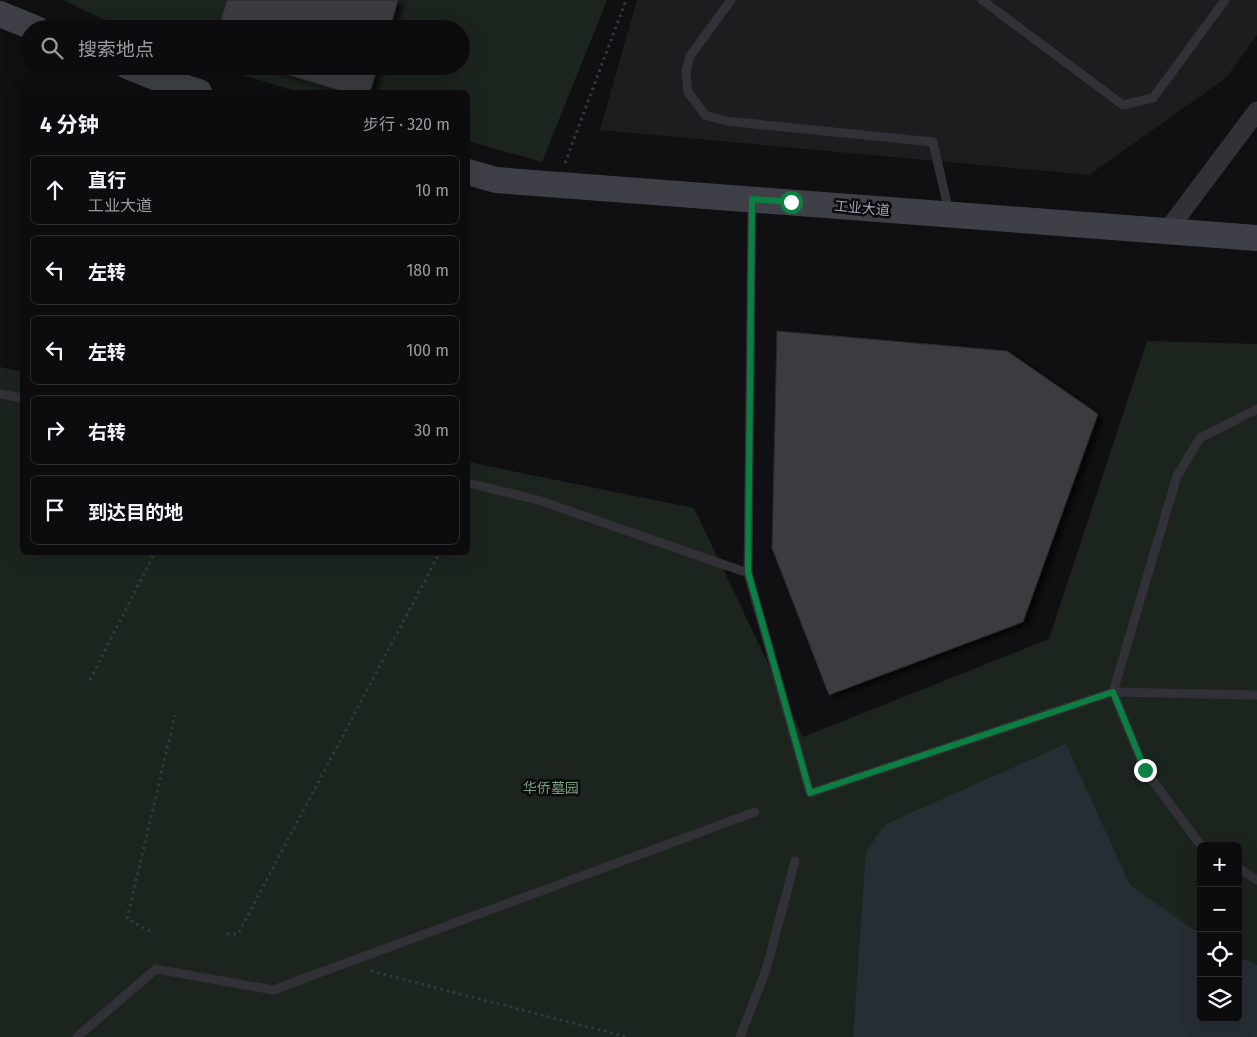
<!DOCTYPE html>
<html lang="zh">
<meta charset="utf-8">
<style>
:root{--surface:#0c0c0e;--page:#151517;--text:#f1f3f6;--muted:#9a9b9e;--line:#2c2c2e}
body{margin:0;font-family:"Fira Sans","Noto Sans SC",sans-serif;background:var(--page);color:var(--text)}
.controls{position:absolute;right:15px;bottom:15px;display:grid;overflow:hidden;border-radius:8px;box-shadow:0 5px 20px #0002}
.controls button{width:45px;height:45px;display:grid;place-items:center;padding:0;border:0;border-bottom:1px solid var(--line);background:var(--surface);color:var(--text);font:25px sans-serif}
.stop{position:absolute;width:15px;height:15px;margin:-11px;border:4px solid #0b8043;border-radius:50%;background:#fff}
.stop.end{background:#0b8043;border-color:#fff;box-shadow:0 1px 5px #0008}
.list{margin:0;padding:0;list-style:none}
h2{display:flex;justify-content:space-between;align-items:center;height:65px;margin:0;padding:0 20px;font-size:21px}
h2 small{font-size:16px;font-weight:400;color:var(--muted)}
.list li{display:grid;grid-template-columns:32px 1fr auto;gap:15px;align-items:center;box-sizing:border-box;height:70px;margin:0 10px 10px;padding:0 10px;border:1px solid var(--line);border-radius:8px}
.list b{display:block;font-size:19px;white-space:nowrap}
.list p{margin:0;font-size:16px;white-space:nowrap;color:var(--muted)}
.list em{font-size:16px;font-style:normal;color:var(--muted)}
.icon{flex:none;width:28px;height:28px;fill:none;stroke:currentColor;stroke-width:2;stroke-linecap:round;stroke-linejoin:round}
.map{position:relative;flex:none;width:1257px;height:1037px;overflow:hidden}
.search{position:absolute;background:var(--surface);box-shadow:0 5px 20px #0002;left:20px;top:20px;width:450px;height:55px;display:flex;align-items:center;gap:12px;box-sizing:border-box;padding:0 18px;border-radius:28px;color:var(--muted);font-size:19px}
.panel{position:absolute;background:var(--surface);box-shadow:0 5px 20px #0002;left:20px;top:90px;width:450px;height:465px;border-radius:8px}
.map>svg:first-child{display:block}
.built{fill:#1d1c1f}
.green{fill:#1c241e;fill-rule:evenodd}
.water{fill:#262d35}
.building{fill:#3a3a3f;stroke:#2b2a2e;filter:url(#shadow)}
.lines{fill:none;stroke-linecap:round;stroke-linejoin:round}
.path{stroke:#37383e;stroke-width:3;stroke-dasharray:2.5 4;stroke-linecap:butt}
.lane{stroke:#313137;stroke-width:9}
.street{stroke:#313137;stroke-width:19}
.secondary{stroke:#3f4047;stroke-width:26}
.route{stroke:#0b8043;stroke-width:6}
.labels{text-anchor:middle;stroke-width:5;stroke-linejoin:round;paint-order:stroke}
.street-label{font-size:14px;fill:#a1a4b3;stroke:#0b0b0d}
.park-label{font-size:14px;fill:#779f7e;stroke:#0b0b0d}
</style>
<div class="map">
<svg width="1257" height="1037" viewBox="0 0 1257 1037">
<defs>
<filter id="shadow"><feDropShadow dx="5.5" dy="3" stdDeviation="2.5" flood-color="#0009"/></filter>
</defs>
<rect width="100%" height="100%" fill="#101012"/>
<!-- built -->
<path class="built" d="M 637,0 L 1257,0 L 1257,35 L 1226,78 L 1089,175 L 600,130 Z"/>
<!-- green -->
<g class="green">
<path d="M 63,0 L 607,0 L 542,162 L 468,141 L 468,92 L 300,92 L 212,66 L 461,66 L 461,29 L 124,29 Z"/>
<path d="M 1147,341 L 1257,344 L 1257,1037 L 0,1037 L 0,367 L 22,372 L 22,552 L 468,552 L 468,462 L 694,508 L 803,737 L 1049,639 ZM 1201,846 L 1238,846 L 1238,1018 L 1201,1018 Z"/>
</g>
<!-- water -->
<path class="water" d="M 1066,744 L 1130,885 L 1201,935 L 1201,1018 L 1238,1018 L 1238,957 L 1257,965 L 1257,1037 L 853,1037 L 866,851 L 886,824 Z"/>
<!-- building -->
<g class="building">
<path d="M 227,0 L 398,0 L 390,29 L 218,29 Z"/>
<path d="M 259,66 L 378,66 L 370,92 L 345,92 Z"/>
<path d="M 777,331 L 1007,351 L 1098,414 L 1023,622 L 829,695 L 772,548 Z"/>
</g>
<g class="lines">
<!-- path -->
<g class="path">
<path d="M 565,163 L 626,0"/>
<path d="M 90,680 L 155,552"/>
<path d="M 150,931 L 127,919 L 175,715"/>
<path d="M 227,934 L 238,934 L 440,552"/>
<path d="M 371,971 L 627,1037"/>
</g>
<!-- lane -->
<g class="lane">
<path d="M 731,0 L 690,56 L 686,71 L 688,92 L 705,115 L 726,121 L 933,142 L 949,212"/>
<path d="M 982,0 L 1123,105 L 1153,98 L 1225,0"/>
<path d="M 752,202 L 748,573 L 810,793 L 1113,692 L 1257,695"/>
<path d="M 0,394 L 22,398"/>
<path d="M 468,483 L 538,500 L 748,573"/>
<path d="M 1204,846 L 1199,843 L 1145,770 L 1113,692 L 1177,476 L 1200,438 L 1257,409"/>
<path d="M 1238,868 L 1257,880"/>
<path d="M 77,1037 L 156,969 L 273,990 L 755,812"/>
<path d="M 740,1037 L 766,970 L 795,861"/>
</g>
<!-- street -->
<path class="street" d="M 1167,231 L 1257,111"/>
<!-- secondary -->
<g class="secondary">
<path d="M 0,14 L 37,29"/>
<path d="M 127,66 L 169,83 L 199,92"/>
<path d="M 468,172 L 496,180 L 1257,238"/>
</g>
</g>
<g class="lines">
<!-- route -->
<path class="route" d="M 791,202 L 752,199 L 748,572 L 810,793 L 1113,692 L 1145,770"/>
</g>
<g class="labels">
<!-- street labels -->
<g class="street-label">
<text transform="translate(862 208) rotate(5)" y="5">工业大道</text>
</g>
<!-- park labels -->
<g class="park-label">
<text x="551" y="793">华侨墓园</text>
</g>
</g>
</svg>
<div class="controls">
<button>+</button>
<button>−</button>
<button><svg class="icon" aria-label="locate" viewBox="0 0 24 24"><circle cx="12" cy="12" r="6"/><path d="M12 2v4M12 18v4M2 12h4M18 12h4"/></svg></button>
<button><svg class="icon" aria-label="layers" viewBox="0 0 24 24"><path d="M12 4l9 5-9 5-9-5zM3 14l9 5 9-5"/></svg></button>
</div>
<div class="stop" style="left:791px;top:202px"></div>
<div class="stop end" style="left:1145px;top:770px"></div>
<div class="search"><svg class="icon" aria-label="search" viewBox="0 0 24 24"><circle cx="10" cy="10" r="6"/><path d="M15 15l6 6"/></svg>搜索地点</div>
<section class="panel">
<h2>4 分钟<small>步行 · 320 m</small></h2>
<ul class="list">
<li><svg class="icon" aria-label="ahead" viewBox="0 0 24 24"><path d="M12 20V5M6 11l6-6 6 6"/></svg><div><b>直行</b><p>工业大道</p></div><em>10 m</em></li>
<li><svg class="icon" aria-label="left" viewBox="0 0 24 24"><path d="M17 20v-9H6M10 6l-5 5 5 5"/></svg><div><b>左转</b></div><em>180 m</em></li>
<li><svg class="icon" aria-label="left" viewBox="0 0 24 24"><path d="M17 20v-9H6M10 6l-5 5 5 5"/></svg><div><b>左转</b></div><em>100 m</em></li>
<li><svg class="icon" aria-label="right" viewBox="0 0 24 24"><path d="M7 20v-9h11M14 6l5 5-5 5"/></svg><div><b>右转</b></div><em>30 m</em></li>
<li><svg class="icon" aria-label="arrive" viewBox="0 0 24 24"><path d="M6 21V4h12l-3 4 3 4H6"/></svg><div><b>到达目的地</b></div></li>
</ul>
</section>
</div>
